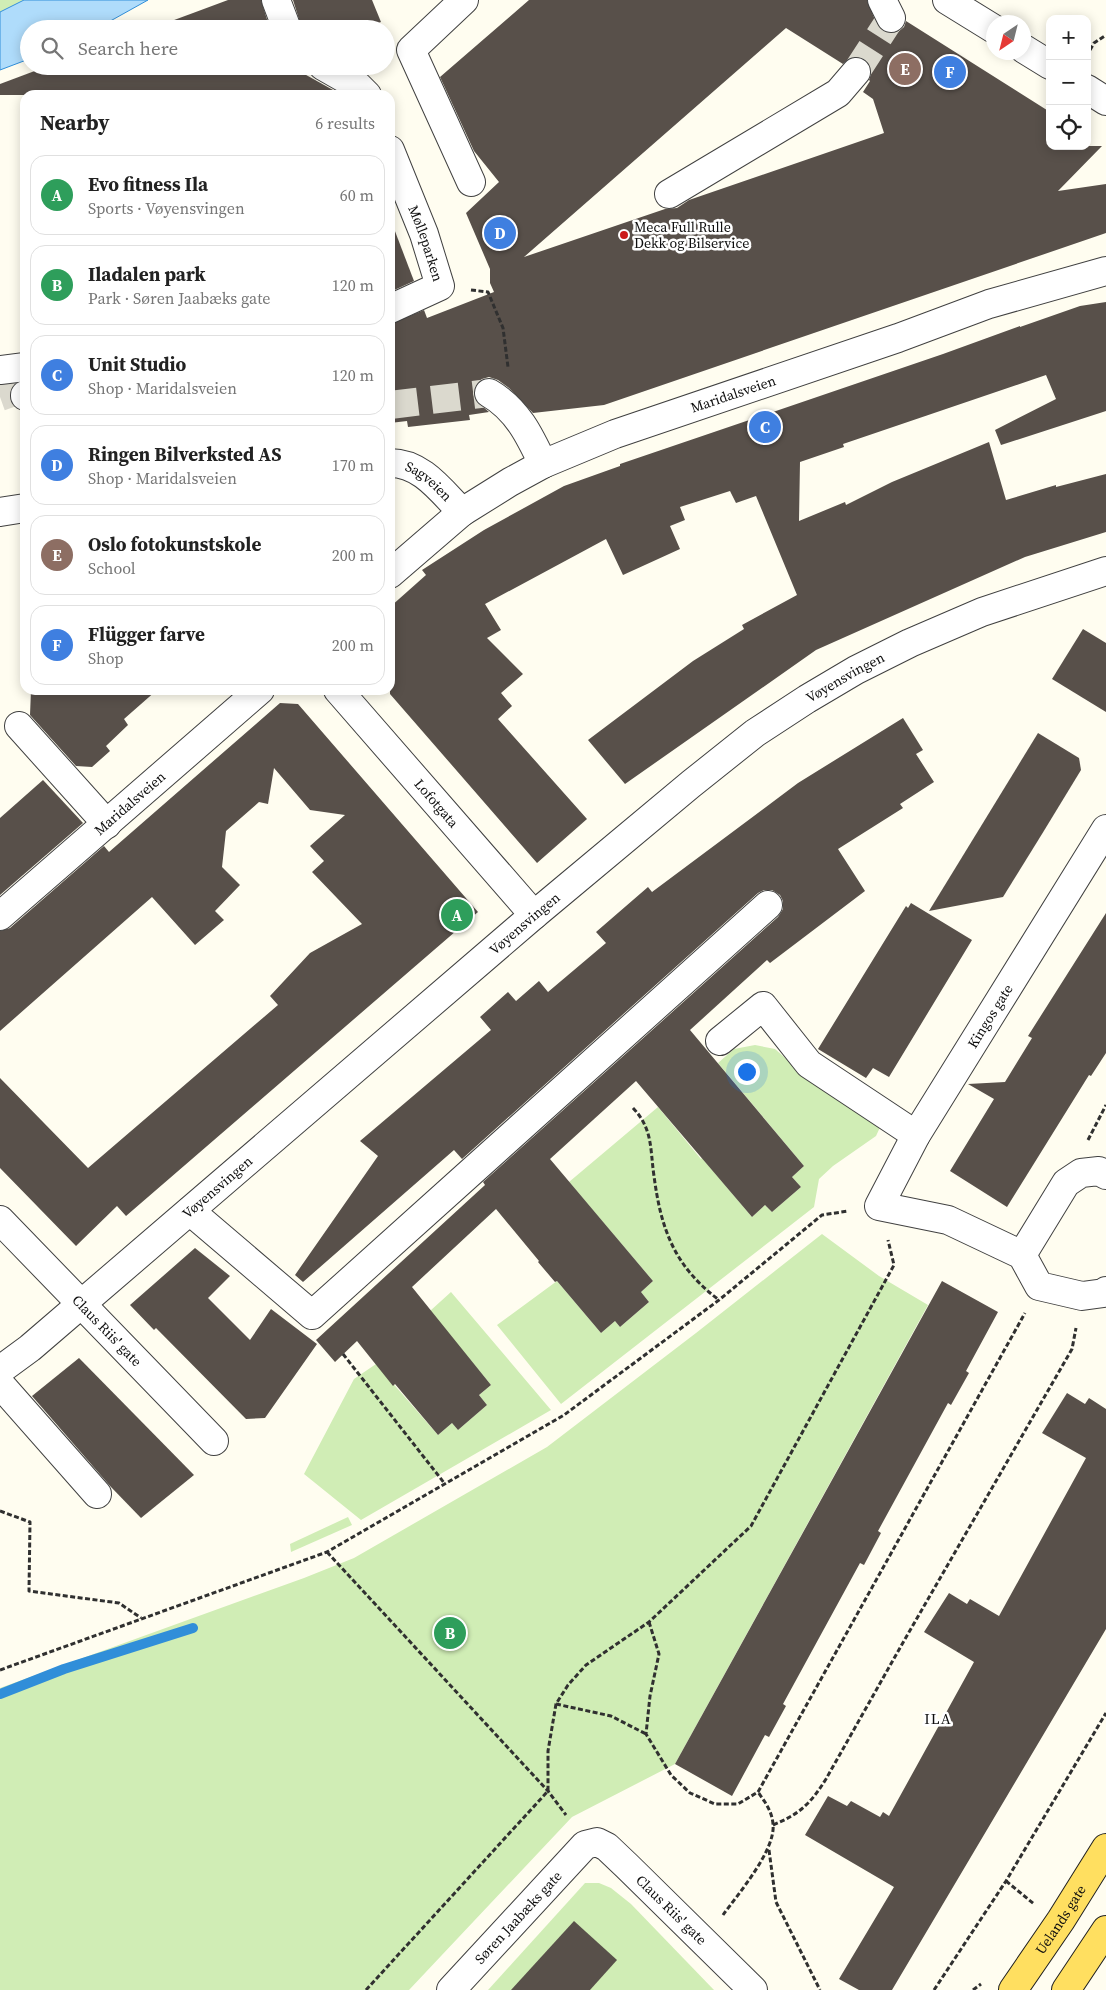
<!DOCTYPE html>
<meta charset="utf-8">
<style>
:root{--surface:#fff;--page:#f6f6f6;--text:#222;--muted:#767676;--line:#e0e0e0;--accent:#cb1a1a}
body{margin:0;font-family:"Source Serif 4",serif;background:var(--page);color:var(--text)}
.controls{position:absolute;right:15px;top:15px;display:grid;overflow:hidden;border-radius:10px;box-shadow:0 2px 12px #0003}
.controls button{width:45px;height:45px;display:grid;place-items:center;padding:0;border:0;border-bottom:1px solid var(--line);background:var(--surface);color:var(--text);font:25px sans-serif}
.compass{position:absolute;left:986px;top:15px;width:45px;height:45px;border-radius:50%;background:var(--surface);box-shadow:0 2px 12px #0003;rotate:215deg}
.you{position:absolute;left:746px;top:1071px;width:18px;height:18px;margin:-12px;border:4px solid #fff;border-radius:50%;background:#1a73e8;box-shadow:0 0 0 8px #1a73e833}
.badge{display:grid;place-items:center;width:32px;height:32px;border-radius:50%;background:var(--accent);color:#fff;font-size:16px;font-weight:700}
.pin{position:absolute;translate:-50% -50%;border:2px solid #fff;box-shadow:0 1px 5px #0006}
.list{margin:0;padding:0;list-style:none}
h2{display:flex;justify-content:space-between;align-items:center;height:65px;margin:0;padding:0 20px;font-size:21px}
h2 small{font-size:16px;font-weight:400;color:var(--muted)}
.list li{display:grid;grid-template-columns:32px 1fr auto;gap:15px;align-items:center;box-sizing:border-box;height:80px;margin:0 10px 10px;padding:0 10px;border:1px solid var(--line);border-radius:15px}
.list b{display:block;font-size:19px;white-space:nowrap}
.list p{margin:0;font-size:16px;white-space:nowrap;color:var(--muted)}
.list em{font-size:16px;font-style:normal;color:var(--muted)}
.icon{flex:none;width:28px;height:28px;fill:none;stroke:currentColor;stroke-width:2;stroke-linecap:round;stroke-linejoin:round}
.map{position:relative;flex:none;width:1106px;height:1990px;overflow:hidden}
.search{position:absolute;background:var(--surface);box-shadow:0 2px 12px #0003;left:20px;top:20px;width:375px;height:55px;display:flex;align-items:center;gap:12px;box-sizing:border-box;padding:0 18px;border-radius:28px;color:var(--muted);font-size:19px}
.panel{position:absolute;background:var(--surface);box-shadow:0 2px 12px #0003;left:20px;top:90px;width:375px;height:605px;border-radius:15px}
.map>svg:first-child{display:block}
.green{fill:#d0edb5}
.water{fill:#afdcfb;stroke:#308ed9}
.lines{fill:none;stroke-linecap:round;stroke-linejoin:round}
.stream{stroke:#308ed9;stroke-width:10}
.building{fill:#58504a;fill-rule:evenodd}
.minor-tunnel{stroke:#dbd9ce;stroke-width:28;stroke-dasharray:28 14;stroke-linecap:butt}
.minor-casing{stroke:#414141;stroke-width:30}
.major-casing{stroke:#1f1f1f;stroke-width:30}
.path{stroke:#303030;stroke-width:3;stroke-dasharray:5 2.5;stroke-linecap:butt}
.minor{stroke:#fff;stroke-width:28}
.major{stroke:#ffdf60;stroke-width:28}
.poi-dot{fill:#cb1a1a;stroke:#fff;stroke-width:2}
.labels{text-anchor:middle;stroke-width:5;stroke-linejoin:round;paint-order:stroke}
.poi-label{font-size:14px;fill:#0e0e0e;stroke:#fff;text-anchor:start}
.street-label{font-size:14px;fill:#0e0e0e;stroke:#fff}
.neighbourhood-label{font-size:15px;letter-spacing:1px;fill:#0e0e0e;stroke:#fff}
</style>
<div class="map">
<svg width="1106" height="1990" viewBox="0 0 1106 1990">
<rect width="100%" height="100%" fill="#fffdf0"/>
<!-- green -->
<g class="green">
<path d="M 0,0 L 24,0 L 0,12 Z"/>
<path d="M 755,1045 L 775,1049 L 792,1064 L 882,1123 L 876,1136 L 833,1166 L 819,1179 L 814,1207 L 561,1404 L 497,1325 L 557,1281 L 601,1333 L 615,1321 L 620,1327 L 649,1302 L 641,1292 L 653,1281 L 569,1182 L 658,1107 L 701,1159 L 702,1158 L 752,1217 L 765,1205 L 772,1212 L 801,1187 L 792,1177 L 804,1166 L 718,1063 L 734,1049 Z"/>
<path d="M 822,1234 L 879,1276 L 928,1305 L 675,1764 L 572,1817 L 409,1990 L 0,1990 L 0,1688 L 304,1578 L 354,1558 L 547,1447 L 696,1333 Z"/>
<path d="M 451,1292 L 551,1410 L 361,1520 L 304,1474 L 354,1379 L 376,1364 L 438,1435 L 452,1423 L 458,1430 L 487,1405 L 479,1395 L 491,1385 L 430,1311 Z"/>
<path d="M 348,1517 L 352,1525 L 291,1552 L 290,1544 Z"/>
<path d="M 585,1883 L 599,1883 L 611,1888 L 631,1904 L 714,1990 L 488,1990 Z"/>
</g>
<!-- water -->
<path class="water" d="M 24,0 L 148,0 L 96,29 L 29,29 L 29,59 L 0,70 L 0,12 Z"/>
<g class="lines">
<!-- stream -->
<path class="stream" d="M 0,1694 L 64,1669 L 193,1628"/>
</g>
<!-- building -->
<g class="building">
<path d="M 228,0 L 261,0 L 270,29 L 150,29 Z"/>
<path d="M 293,0 L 372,0 L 381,22 L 361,29 L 302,29 Z"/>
<path d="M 529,0 L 867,0 L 877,25 L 883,31 L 891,34 L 898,32 L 904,27 L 906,21 L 1050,112 L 1050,146 L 1102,146 L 1058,191 L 1106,184 L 1106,233 L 604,405 L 533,413 L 509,388 L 498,380 L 489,377 L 482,379 L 476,384 L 473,393 L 475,400 L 489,412 L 469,415 L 470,420 L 408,427 L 407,421 L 390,423 L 390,324 L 424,310 L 427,318 L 494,292 L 490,283 L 490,269 L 466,213 L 499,182 L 474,151 L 440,77 ZM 786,28 L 843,64 L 851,57 L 859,57 L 866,60 L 871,67 L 871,74 L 869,80 L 870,81 L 863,92 L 873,99 L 884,133 L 689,200 L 677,208 L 665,209 L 524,257 Z"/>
<path d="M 48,66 L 290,66 L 342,95 L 0,95 L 0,84 Z"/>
<path d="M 390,226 L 393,226 L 414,281 L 390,292 Z"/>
<path d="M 1106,302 L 1106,411 L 1001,445 L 995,430 L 1056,399 L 1046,375 L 843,444 L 844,447 L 800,462 L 799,521 L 845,502 L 846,505 L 892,482 L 989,442 L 1006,500 L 1056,485 L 1056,487 L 1106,474 L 1106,532 L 1025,557 L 816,650 L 625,784 L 588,740 L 693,661 L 744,629 L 742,625 L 797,595 L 756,496 L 736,503 L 730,491 L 680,507 L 685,520 L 670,526 L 680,549 L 623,575 L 606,539 L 485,604 L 501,630 L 487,638 L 523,674 L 501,693 L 512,706 L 498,719 L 587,819 L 537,863 L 390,694 L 390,607 L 426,575 L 422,570 L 484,530 L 564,486 L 620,466 L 620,464 L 943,354 L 1020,326 L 1020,327 L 1080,306 Z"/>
<path d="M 1083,629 L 1106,643 L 1106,712 L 1052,679 Z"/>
<path d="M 31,690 L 157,690 L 124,719 L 128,725 L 106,746 L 110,751 L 92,767 L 76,766 L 30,715 Z"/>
<path d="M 280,703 L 298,704 L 478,912 L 126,1216 L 117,1206 L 76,1246 L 0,1168 L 0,1078 L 88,1168 L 278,1005 L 270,996 L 310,953 L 362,924 L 312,872 L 324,861 L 310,846 L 345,815 L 310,810 L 274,768 L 268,804 L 259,802 L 226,831 L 222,867 L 240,885 L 215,911 L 224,920 L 195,945 L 152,897 L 0,1031 L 0,931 L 10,928 L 104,846 L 109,852 Z"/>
<path d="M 903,718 L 923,750 L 916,754 L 934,782 L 900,804 L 903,808 L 838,849 L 865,891 L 770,963 L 767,960 L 690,1030 L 804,1166 L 792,1177 L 801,1187 L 772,1212 L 765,1205 L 752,1217 L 636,1081 L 550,1159 L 653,1281 L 641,1292 L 649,1302 L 620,1327 L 615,1321 L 601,1333 L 557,1281 L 555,1282 L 538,1262 L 539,1261 L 496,1209 L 412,1287 L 491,1385 L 479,1395 L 487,1405 L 458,1430 L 452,1423 L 438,1435 L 395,1384 L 393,1386 L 357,1341 L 335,1362 L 316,1340 L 485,1185 L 483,1182 L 778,917 L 783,909 L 783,901 L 780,895 L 772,890 L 764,890 L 758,893 L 462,1159 L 454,1150 L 303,1282 L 295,1275 L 378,1156 L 360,1141 L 491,1030 L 480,1017 L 508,992 L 516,1001 L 539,981 L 548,992 L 606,943 L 596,932 L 648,887 L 652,892 L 798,783 Z"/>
<path d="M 1038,733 L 1079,758 L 1081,770 L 1042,834 L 1003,897 L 929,911 Z"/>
<path d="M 43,780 L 83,823 L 0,895 L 0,818 Z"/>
<path d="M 911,903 L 972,940 L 889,1077 L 873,1068 L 866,1078 L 818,1049 L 906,906 L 908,908 Z"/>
<path d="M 1106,913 L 1106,1053 L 1091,1076 L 1089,1075 L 1007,1207 L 950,1171 L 994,1099 L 968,1084 L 1005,1082 L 1032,1038 L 1028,1036 Z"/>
<path d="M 195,1248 L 230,1276 L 208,1298 L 250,1340 L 271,1309 L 317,1344 L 265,1418 L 246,1419 L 156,1328 L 154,1330 L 130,1305 Z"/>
<path d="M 942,1281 L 998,1312 L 966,1371 L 969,1373 L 951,1405 L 948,1403 L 878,1531 L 881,1533 L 864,1565 L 860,1563 L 783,1704 L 786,1706 L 769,1737 L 765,1735 L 732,1796 L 675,1764 Z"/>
<path d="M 79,1358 L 194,1475 L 141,1518 L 111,1487 L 32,1396 Z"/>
<path d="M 1067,1393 L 1085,1404 L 1089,1398 L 1106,1409 L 1106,1629 L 892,1990 L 859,1990 L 839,1979 L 894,1887 L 805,1835 L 828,1796 L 847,1806 L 851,1801 L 880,1817 L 883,1812 L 889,1816 L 974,1662 L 924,1632 L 949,1593 L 967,1604 L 970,1599 L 999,1616 L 1086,1458 L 1042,1433 Z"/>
<path d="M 574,1921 L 617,1960 L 590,1990 L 511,1990 Z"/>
</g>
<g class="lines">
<!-- minor-tunnel -->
<g class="minor-tunnel">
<path d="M 856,72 L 891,18"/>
<path d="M 0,397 L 25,388"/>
<path d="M 390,405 L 489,393"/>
</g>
<!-- minor casing -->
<g class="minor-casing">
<g id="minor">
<path d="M 276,0 L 287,29"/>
<path d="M 464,0 L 411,50 L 471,182"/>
<path d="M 882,0 L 891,18"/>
<path d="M 947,0 L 994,29"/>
<path d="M 1024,49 L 1050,65"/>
<path d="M 323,66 L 358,86 L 367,95"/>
<path d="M 1087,89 L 1106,101"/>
<path id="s1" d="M 390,150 L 424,234 L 440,286 L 390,309"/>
<path d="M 669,194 L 838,93 L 856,72"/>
<path d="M 0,370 L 25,367"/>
<path d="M 489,393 C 517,409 530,436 543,464"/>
<path d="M 25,395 L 25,396"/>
<path id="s2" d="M 390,463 C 422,463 441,491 462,512"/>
<path d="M 0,512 L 25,508"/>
<path id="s3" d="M 390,574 L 462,512 L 510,482 L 543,464 L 615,434 L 898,338 L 989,304 L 1106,271"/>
<path id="s4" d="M 338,690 L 534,915"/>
<path d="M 19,726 L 107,824"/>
<path d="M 1106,829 L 916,1135 L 879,1206 L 948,1220 L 1022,1255 L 1039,1286 L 1082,1296 L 1104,1293 L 1106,1291"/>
<path id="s5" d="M 0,916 L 260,690"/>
<path d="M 720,1041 L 763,1006 L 809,1064 L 916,1135"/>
<path d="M 190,1211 L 312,1315 L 768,905"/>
<path id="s6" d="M 0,1220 L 214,1441"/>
<path d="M 1022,1255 L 1066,1183 L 1081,1173 L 1099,1171 L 1106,1175"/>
<path id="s7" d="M 0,1370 L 30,1348 L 534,915 L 691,784 L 755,733 L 807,699 L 856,670 L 910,643 L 982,612 L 1106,571"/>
<path d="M 0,1384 L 97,1494"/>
<path id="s8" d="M 451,1990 L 585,1845 L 597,1842 L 607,1847 L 627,1866 L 753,1990"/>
</g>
</g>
<!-- major casing -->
<g class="major-casing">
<g id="major">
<path id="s9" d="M 1013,1990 L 1061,1920 L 1106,1848"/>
<path d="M 1066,1990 L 1106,1930"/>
</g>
</g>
<!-- path -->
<g class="path">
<path d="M 1090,50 L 1094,43 L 1106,35"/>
<path d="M 471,290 L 488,292 L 503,328 L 508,367"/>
<path d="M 633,1108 C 653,1129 650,1149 654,1176 C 661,1229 674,1266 719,1300"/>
<path d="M 1088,1140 L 1106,1105"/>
<path d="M 343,1354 L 445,1484"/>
<path d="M 0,1511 L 30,1522 L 29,1591 L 119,1603 L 141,1618"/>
<path d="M 327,1552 L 548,1791 L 566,1815"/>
<path d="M 649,1622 L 659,1654 L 650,1696 L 646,1734 L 671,1775 L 690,1793 L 715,1804 L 738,1804 L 758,1792 L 1025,1313"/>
<path d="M 0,1670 L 327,1552 L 564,1415 L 719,1300 L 822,1215 L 848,1211"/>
<path d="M 556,1704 L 611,1716 L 646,1734"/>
<path d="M 773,1825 C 800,1814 811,1803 826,1779 L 905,1639 L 1072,1349 L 1076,1328"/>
<path d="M 769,1850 L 776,1902 L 820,1990"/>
<path d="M 1006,1881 L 1034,1904"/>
<path d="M 723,1915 C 738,1894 776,1850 773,1824 C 772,1811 765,1802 758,1792"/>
<path d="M 366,1990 L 548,1791 L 548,1751 L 556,1704 L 568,1685 L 586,1665 L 649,1622 L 751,1526 L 894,1265 L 888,1240"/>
<path d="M 934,1990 L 1006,1881 L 1106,1713"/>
<path d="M 973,1990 L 981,1984"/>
</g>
<!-- minor -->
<use href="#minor" class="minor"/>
<!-- major -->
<use href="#major" class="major"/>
</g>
<!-- markers -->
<circle class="poi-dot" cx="624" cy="235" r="5"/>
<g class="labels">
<!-- poi labels -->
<g class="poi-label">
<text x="634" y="232">Meca Full Rulle<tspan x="634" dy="16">Dekk og Bilservice</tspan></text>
</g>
<!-- street labels -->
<g class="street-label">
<text dy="5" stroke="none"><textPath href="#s1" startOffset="100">Mølleparken</textPath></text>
<text dy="5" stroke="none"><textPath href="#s3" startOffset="392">Maridalsveien</textPath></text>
<text dy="5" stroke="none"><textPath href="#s2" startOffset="44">Sagveien</textPath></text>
<text dy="5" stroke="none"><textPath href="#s7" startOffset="1094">Vøyensvingen</textPath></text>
<text dy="5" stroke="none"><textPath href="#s5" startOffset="172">Maridalsveien</textPath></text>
<text dy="5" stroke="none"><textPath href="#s4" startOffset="150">Lofotgata</textPath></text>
<text dy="5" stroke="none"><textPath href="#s7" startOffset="689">Vøyensvingen</textPath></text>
<text transform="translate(990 1016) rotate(-58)" y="5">Kingos gate</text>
<text dy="5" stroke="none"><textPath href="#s7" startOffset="284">Vøyensvingen</textPath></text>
<text dy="5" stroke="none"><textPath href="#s6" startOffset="154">Claus Riis' gate</textPath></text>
<text dy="5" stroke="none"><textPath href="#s8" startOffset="311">Claus Riis' gate</textPath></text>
<text dy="5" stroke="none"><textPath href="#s8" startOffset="99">Søren Jaabæks gate</textPath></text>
<text dy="5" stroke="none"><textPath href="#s9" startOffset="85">Uelands gate</textPath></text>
</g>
<!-- neighbourhood labels -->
<g class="neighbourhood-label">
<text x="938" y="1724">ILA</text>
</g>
</g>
</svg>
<div class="controls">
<button>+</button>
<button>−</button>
<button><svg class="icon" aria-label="locate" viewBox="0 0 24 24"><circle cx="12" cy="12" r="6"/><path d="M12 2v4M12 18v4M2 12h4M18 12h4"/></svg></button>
</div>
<svg class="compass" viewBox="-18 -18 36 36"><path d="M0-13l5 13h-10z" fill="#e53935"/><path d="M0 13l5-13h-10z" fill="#767676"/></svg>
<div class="you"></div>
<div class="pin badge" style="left:457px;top:915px;background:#2e9e5b">A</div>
<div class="pin badge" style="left:450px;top:1633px;background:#2e9e5b">B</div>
<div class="pin badge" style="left:765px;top:427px;background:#3f7fe0">C</div>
<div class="pin badge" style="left:500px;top:233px;background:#3f7fe0">D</div>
<div class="pin badge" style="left:905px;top:69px;background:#8d6e63">E</div>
<div class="pin badge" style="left:950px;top:72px;background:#3f7fe0">F</div>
<div class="search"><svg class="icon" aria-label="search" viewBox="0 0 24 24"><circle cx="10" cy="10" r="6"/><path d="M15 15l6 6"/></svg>Search here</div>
<section class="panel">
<h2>Nearby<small>6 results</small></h2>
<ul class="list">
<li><span class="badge" style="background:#2e9e5b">A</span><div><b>Evo fitness Ila</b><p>Sports · Vøyensvingen</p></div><em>60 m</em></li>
<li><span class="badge" style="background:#2e9e5b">B</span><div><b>Iladalen park</b><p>Park · Søren Jaabæks gate</p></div><em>120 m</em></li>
<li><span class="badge" style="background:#3f7fe0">C</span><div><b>Unit Studio</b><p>Shop · Maridalsveien</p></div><em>120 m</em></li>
<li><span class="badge" style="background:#3f7fe0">D</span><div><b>Ringen Bilverksted AS</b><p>Shop · Maridalsveien</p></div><em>170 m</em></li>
<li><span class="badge" style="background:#8d6e63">E</span><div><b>Oslo fotokunstskole</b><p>School</p></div><em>200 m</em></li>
<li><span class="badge" style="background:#3f7fe0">F</span><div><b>Flügger farve</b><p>Shop</p></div><em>200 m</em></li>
</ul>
</section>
</div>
